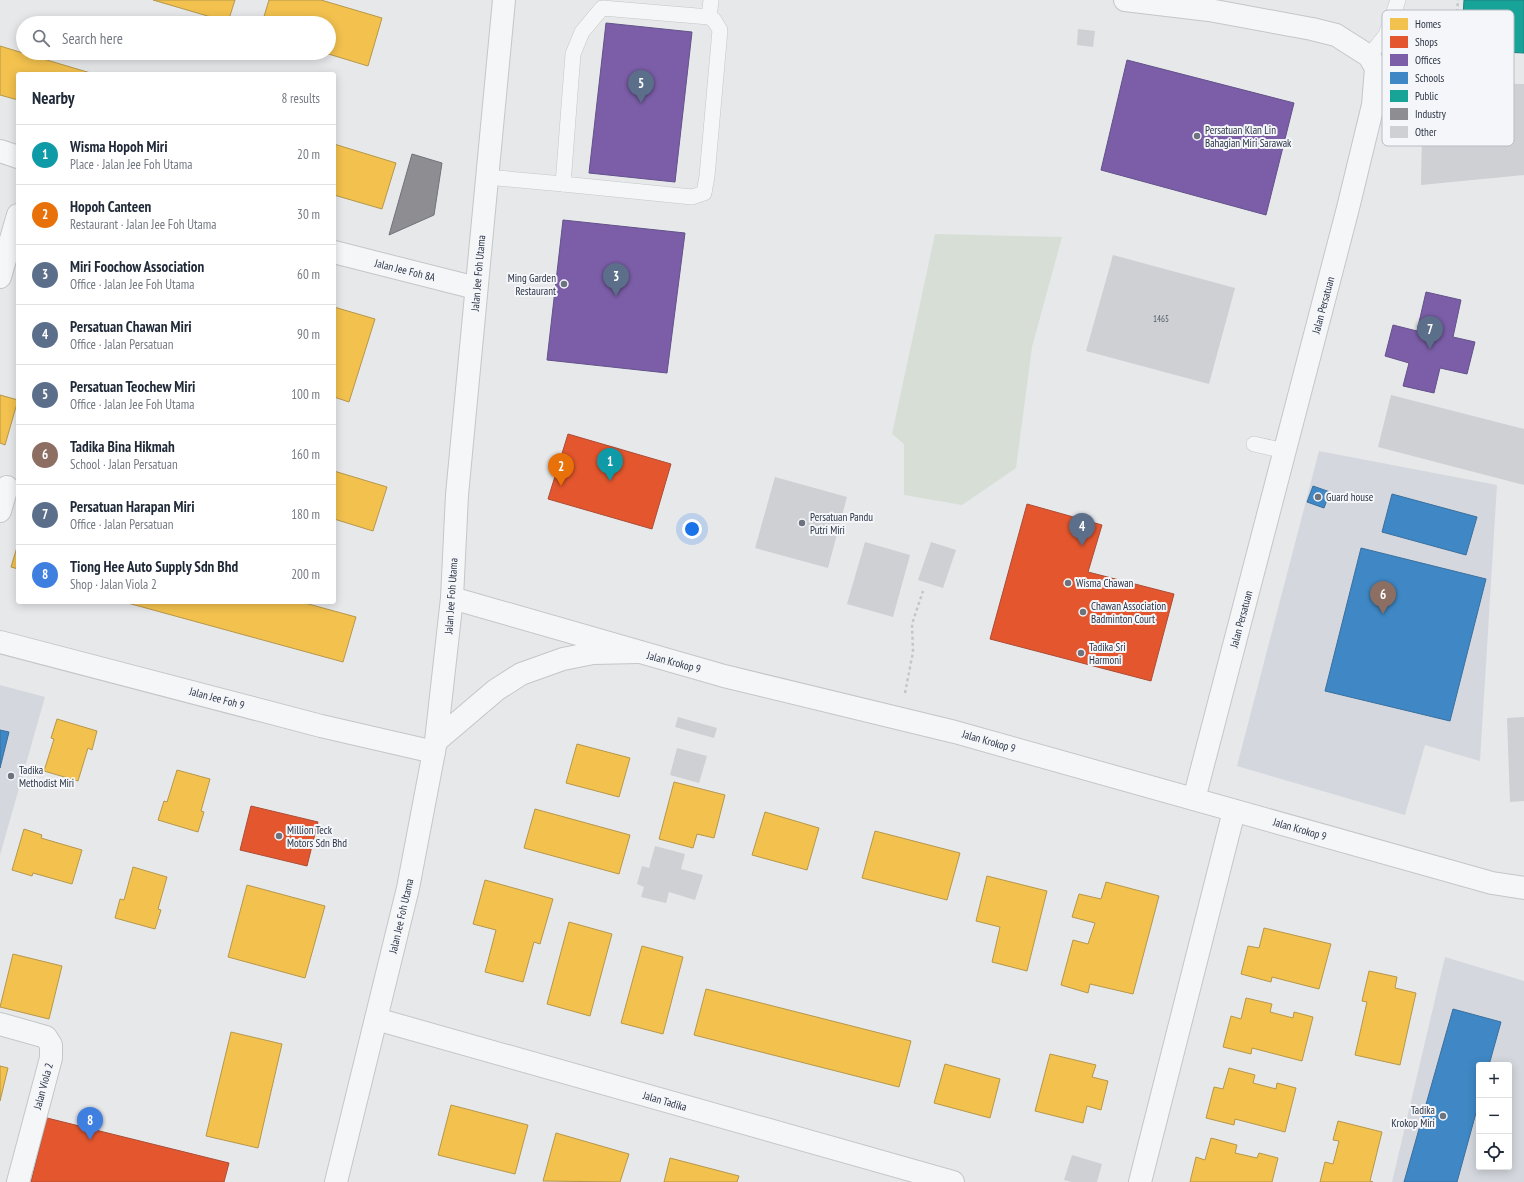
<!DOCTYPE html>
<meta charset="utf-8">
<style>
:root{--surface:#fff;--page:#f2f2f3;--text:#1f2937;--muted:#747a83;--line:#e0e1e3;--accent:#2563eb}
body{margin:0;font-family:"PT Sans Narrow",sans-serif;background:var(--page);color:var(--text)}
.controls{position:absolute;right:12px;bottom:12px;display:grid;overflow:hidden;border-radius:4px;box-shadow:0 2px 10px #0003}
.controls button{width:36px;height:36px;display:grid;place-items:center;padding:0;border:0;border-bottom:1px solid var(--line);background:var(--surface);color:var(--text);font:20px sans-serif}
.you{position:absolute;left:692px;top:529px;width:14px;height:14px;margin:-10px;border:3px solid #fff;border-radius:50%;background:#1a73e8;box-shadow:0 0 0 6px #1a73e833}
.badge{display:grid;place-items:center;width:26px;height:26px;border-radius:50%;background:var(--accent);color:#fff;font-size:13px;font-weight:700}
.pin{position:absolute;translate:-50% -33px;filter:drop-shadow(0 1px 2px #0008)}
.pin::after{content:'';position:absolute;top:21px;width:14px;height:12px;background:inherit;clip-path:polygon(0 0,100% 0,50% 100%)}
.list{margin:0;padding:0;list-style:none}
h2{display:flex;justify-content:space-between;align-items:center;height:52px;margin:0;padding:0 16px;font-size:17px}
h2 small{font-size:13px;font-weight:400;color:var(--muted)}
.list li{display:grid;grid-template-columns:26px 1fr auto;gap:12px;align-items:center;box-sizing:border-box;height:60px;padding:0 16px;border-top:1px solid var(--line)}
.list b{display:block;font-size:15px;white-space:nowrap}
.list p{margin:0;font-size:13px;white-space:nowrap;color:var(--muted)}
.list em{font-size:13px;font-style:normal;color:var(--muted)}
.icon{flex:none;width:22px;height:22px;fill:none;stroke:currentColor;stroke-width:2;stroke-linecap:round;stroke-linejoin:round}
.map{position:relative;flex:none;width:1524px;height:1182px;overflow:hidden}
.search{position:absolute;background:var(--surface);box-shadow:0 2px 10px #0003;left:16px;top:16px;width:320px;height:44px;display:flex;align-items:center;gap:10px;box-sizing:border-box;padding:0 14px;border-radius:22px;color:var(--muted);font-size:15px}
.panel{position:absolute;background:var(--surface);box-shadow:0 2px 10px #0003;left:16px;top:72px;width:320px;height:532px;border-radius:4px}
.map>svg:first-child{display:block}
.built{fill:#d4d7dd;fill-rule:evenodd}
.green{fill:#d6ded6}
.homes{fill:#f2c14e;stroke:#b6974b}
.shops{fill:#e4572e;stroke:#ac4c35}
.offices{fill:#7b5ea7;stroke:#63518a}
.schools{fill:#3f88c5;stroke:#396f9f}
.public{fill:#17a398;stroke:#1d827f}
.industry{fill:#8d8d92;stroke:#70727b}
.building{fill:#ced0d3}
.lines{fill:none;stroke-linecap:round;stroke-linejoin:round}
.service-casing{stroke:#c4c6c8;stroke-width:16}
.minor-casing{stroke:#c4c6c8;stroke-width:24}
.tertiary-casing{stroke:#c4c6c8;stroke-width:24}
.path{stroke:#c5c6ca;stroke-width:2.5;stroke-dasharray:3 3;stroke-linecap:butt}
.service{stroke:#f5f6f7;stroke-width:15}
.minor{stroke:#f5f6f7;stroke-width:22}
.tertiary{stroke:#f5f6f7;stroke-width:22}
.poi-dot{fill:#6c737f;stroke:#f4f6f9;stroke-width:1.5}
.labels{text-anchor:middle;stroke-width:4;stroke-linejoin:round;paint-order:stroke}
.number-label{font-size:9px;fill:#545c69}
.poi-label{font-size:11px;fill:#2b3445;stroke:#f4f6f9;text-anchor:start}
.street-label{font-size:11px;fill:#2b3445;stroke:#f4f6f9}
.key{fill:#f4f6f9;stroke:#b8bcc3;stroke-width:1}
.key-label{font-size:11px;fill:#2b3445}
</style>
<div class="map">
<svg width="1524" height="1182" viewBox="0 0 1524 1182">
<rect width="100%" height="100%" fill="#e6e8ea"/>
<!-- built -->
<g class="built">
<path d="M 1319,451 L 1497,485 L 1480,761 L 1425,745 L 1405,815 L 1237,766 Z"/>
<path d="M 0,685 L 45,697 L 0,855 Z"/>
<path d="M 1445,957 L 1524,981 L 1524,1182 L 1392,1182 ZM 1479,1065 L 1509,1065 L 1509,1167 L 1479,1167 Z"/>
</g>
<!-- green -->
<path class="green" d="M 935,234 L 1062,237 L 1032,347 L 1016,468 L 962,505 L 904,495 L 904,444 L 892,434 Z"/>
<!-- homes -->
<g class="homes">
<path d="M 153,0 L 235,0 L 228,22 Z"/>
<path d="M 269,0 L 321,0 L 382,18 L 368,66 L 325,53 L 329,53 L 329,23 L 262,23 Z"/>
<path d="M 0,46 L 23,53 L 94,74 L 18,74 L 18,100 L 0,95 Z"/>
<path d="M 334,144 L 396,163 L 382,209 L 334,195 Z"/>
<path d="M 334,307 L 375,319 L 349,402 L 334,397 Z"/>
<path d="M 0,395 L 18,400 L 5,445 L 0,443 Z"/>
<path d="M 334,471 L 387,487 L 373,531 L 334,519 Z"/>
<path d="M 18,544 L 18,569 L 11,567 Z"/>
<path d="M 124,602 L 301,602 L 356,617 L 343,662 Z"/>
<path d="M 57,719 L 97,731 L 92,750 L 88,748 L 78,781 L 44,771 L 54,739 L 51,738 Z"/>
<path d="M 577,744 L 630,758 L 619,797 L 566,783 Z"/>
<path d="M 177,770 L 210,779 L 201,811 L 204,812 L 198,832 L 158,820 L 164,801 L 167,802 Z"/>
<path d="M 674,782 L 725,795 L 714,838 L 697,834 L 693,848 L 659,839 Z"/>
<path d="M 535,809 L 630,835 L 619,874 L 524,848 Z"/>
<path d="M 765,812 L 819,828 L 807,870 L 752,855 Z"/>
<path d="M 24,829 L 42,835 L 41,838 L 82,850 L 72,884 L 33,873 L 32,876 L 12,870 Z"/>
<path d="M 875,831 L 960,853 L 947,900 L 862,878 Z"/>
<path d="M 133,867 L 167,877 L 158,909 L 161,910 L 155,929 L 115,918 L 120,899 L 124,900 Z"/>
<path d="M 987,876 L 1047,891 L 1027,971 L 992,962 L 1000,927 L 976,921 Z"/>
<path d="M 485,880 L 553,899 L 540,944 L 534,942 L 523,982 L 485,972 L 496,930 L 473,924 Z"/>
<path d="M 1106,882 L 1159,896 L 1133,994 L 1090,984 L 1088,993 L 1061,985 L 1073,940 L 1088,944 L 1095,923 L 1072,917 L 1079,894 L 1101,899 Z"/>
<path d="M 247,885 L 325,906 L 305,978 L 228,957 Z"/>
<path d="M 569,922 L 612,934 L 590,1016 L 547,1004 Z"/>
<path d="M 1264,928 L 1331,944 L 1319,989 L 1272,977 L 1271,982 L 1241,974 L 1248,946 L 1259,948 Z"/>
<path d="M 642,946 L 683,957 L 663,1034 L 621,1023 Z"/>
<path d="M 13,954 L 62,966 L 49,1019 L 0,1007 Z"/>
<path d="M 1369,971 L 1397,977 L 1395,988 L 1416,993 L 1400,1065 L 1355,1055 L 1367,1002 L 1362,1001 Z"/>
<path d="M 706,989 L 911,1041 L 899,1087 L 694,1035 Z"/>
<path d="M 1246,998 L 1272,1004 L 1270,1012 L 1293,1018 L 1294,1012 L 1313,1017 L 1302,1061 L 1252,1048 L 1251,1054 L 1223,1047 L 1231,1016 L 1241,1019 Z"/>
<path d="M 231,1032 L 282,1044 L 258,1148 L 206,1136 Z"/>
<path d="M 1050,1054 L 1096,1065 L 1092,1077 L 1108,1081 L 1101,1110 L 1087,1106 L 1083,1123 L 1035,1111 Z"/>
<path d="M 945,1064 L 1000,1079 L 990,1118 L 934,1103 Z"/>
<path d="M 0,1066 L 8,1068 L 0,1101 Z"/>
<path d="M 1229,1068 L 1255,1075 L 1253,1083 L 1276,1089 L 1277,1083 L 1296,1088 L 1285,1132 L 1235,1119 L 1234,1125 L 1206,1118 L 1214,1087 L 1223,1089 Z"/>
<path d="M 451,1105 L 528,1125 L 515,1174 L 438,1155 Z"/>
<path d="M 1338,1121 L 1382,1132 L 1370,1181 L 1373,1182 L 1320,1182 L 1325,1162 L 1333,1164 L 1339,1141 L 1333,1140 Z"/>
<path d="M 556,1133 L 629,1154 L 620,1182 L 543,1181 Z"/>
<path d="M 1211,1138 L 1237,1145 L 1235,1153 L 1257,1158 L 1259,1153 L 1278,1158 L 1272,1182 L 1190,1182 L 1196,1157 L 1205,1160 Z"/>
<path d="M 670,1158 L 739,1176 L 737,1182 L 664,1182 Z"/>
</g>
<!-- shops -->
<g class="shops">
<path d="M 568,434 L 671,464 L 652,529 L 548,499 Z"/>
<path d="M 1027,504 L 1102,525 L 1088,572 L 1174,594 L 1151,681 L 990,639 Z"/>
<path d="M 251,806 L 318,822 L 307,866 L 240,850 Z"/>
<path d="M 47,1118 L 229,1163 L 224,1182 L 31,1182 Z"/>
</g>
<!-- offices -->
<g class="offices">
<path d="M 606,23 L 692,32 L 675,182 L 589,173 Z"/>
<path d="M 1127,60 L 1294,103 L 1266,215 L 1101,170 Z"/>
<path d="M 563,220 L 685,233 L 667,373 L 547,360 Z"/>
<path d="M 1426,292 L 1461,300 L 1453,337 L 1475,342 L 1467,374 L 1440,368 L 1434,393 L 1403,386 L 1409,363 L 1385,356 L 1393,325 L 1417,331 Z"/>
</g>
<!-- schools -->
<g class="schools">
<path d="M 1313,486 L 1330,492 L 1324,508 L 1307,502 Z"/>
<path d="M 1392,494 L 1477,517 L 1466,555 L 1382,532 Z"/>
<path d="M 1361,548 L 1486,579 L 1450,721 L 1325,691 Z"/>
<path d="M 0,730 L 9,732 L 0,768 Z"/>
<path d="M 1453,1009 L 1501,1022 L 1489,1065 L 1479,1065 L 1479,1102 L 1457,1182 L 1404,1182 Z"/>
</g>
<!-- public -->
<path class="public" d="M 1464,0 L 1524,0 L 1524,53 L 1461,50 Z"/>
<!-- industry -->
<path class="industry" d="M 412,154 L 442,163 L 434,215 L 389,235 Z"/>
<!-- building -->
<g class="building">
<path d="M 1078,29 L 1095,31 L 1093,47 L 1077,45 Z"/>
<path d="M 1423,82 L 1524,84 L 1524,175 L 1421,185 Z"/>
<path d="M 1113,255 L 1235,288 L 1209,384 L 1086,351 Z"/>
<path d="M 1391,395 L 1524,429 L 1524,485 L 1378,447 Z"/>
<path d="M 775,477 L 847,497 L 828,568 L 755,548 Z"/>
<path d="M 865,542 L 910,555 L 893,617 L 847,604 Z"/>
<path d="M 931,542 L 956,550 L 943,588 L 918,580 Z"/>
<path d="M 678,717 L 717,728 L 714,738 L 675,727 Z"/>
<path d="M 1524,717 L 1524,801 L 1510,802 L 1507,718 Z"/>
<path d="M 677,748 L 707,756 L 699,783 L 670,775 Z"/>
<path d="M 655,846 L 685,854 L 681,869 L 703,875 L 695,900 L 669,892 L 666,903 L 641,897 L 644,887 L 637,884 L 642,866 L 649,868 Z"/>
<path d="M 1072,1155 L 1102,1164 L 1097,1182 L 1072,1182 L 1064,1180 Z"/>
</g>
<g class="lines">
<!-- service casing -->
<g class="service-casing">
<g id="service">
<path d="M 602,8 L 709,17 L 714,20 L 720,30 L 707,176 L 704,193 L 692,197 L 563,184 L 573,54 L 582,32 Z"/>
<path d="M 709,17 L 711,0"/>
<path d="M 1369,56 L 1386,35 L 1398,0"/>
<path d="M 487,177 L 563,184"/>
<path d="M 1254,444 L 1285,451"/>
</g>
</g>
<!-- minor casing -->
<g class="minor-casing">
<g id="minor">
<path d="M 1125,0 L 1209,10 L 1312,29 L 1336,35 L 1369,56 L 1376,68 L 1373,105 L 1348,208 L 1194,799"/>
<path d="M 0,151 L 18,157"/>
<path d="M 334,252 L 476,288"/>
<path d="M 0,277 L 18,215"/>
<path d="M 0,511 L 7,487"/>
<path d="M 452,598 L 724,676 L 955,732 L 1492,883 L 1524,888"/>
<path d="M 0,642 L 321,726 L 434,752"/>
<path d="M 376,1019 L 953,1182"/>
<path d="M 0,1024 L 46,1037 L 51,1045 L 51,1058 L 18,1182"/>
<path d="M 1140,1182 L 1234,811"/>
</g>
</g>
<!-- tertiary casing -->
<g class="tertiary-casing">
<g id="tertiary">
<path d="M 436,741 L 496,690 L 521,674 L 563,659 L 593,653 L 638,652"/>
<path d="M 336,1182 L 408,888 L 436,741 L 452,598 L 457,495 L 504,0"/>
</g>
</g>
<!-- path -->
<g class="path">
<path d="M 1452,72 L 1458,0"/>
<path d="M 905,693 L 913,652 L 912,624 L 923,591"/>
</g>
<!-- service -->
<use href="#service" class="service"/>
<!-- minor -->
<use href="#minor" class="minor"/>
<!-- tertiary -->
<use href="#tertiary" class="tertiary"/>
</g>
<!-- markers -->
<g class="poi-dot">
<circle cx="1197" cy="136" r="4"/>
<circle cx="564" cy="284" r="4"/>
<circle cx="1318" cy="497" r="4"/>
<circle cx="802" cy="523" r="4"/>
<circle cx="1068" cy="583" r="4"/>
<circle cx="1083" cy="612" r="4"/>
<circle cx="1081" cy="653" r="4"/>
<circle cx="11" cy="776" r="4"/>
<circle cx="279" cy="836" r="4"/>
<circle cx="1443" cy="1116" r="4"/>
</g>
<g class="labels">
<!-- number labels -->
<g class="number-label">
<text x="1161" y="322">1465</text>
</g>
<!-- poi labels -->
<g class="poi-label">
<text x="1205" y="134">Persatuan Klan Lin<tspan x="1205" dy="13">Bahagian Miri Sarawak</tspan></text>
<text x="556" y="282" text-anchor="end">Ming Garden<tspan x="556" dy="13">Restaurant</tspan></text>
<text x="1326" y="501">Guard house</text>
<text x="810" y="521">Persatuan Pandu<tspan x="810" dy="13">Putri Miri</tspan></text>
<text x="1076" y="587">Wisma Chawan</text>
<text x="1091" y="610">Chawan Association<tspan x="1091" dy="13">Badminton Court</tspan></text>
<text x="1089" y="651">Tadika Sri<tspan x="1089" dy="13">Harmoni</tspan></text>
<text x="19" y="774">Tadika<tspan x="19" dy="13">Methodist Miri</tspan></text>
<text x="287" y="834">Million Teck<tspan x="287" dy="13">Motors Sdn Bhd</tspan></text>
<text x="1435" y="1114" text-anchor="end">Tadika<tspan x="1435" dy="13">Krokop Miri</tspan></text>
</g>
<!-- street labels -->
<g class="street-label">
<text transform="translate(405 270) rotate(14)" y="4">Jalan Jee Foh 8A</text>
<text transform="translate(478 273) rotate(-85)" y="4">Jalan Jee Foh Utama</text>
<text transform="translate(1323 305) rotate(-75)" y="4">Jalan Persatuan</text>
<text transform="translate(451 596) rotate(-86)" y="4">Jalan Jee Foh Utama</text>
<text transform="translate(1241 619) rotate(-75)" y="4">Jalan Persatuan</text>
<text transform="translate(674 662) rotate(15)" y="4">Jalan Krokop 9</text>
<text transform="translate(217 698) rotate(15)" y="4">Jalan Jee Foh 9</text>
<text transform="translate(989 741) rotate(16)" y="4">Jalan Krokop 9</text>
<text transform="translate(1300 829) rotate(16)" y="4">Jalan Krokop 9</text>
<text transform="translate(401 916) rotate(-77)" y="4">Jalan Jee Foh Utama</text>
<text transform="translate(43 1086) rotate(-75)" y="4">Jalan Viola 2</text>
<text transform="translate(665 1101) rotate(16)" y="4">Jalan Tadika</text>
</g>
</g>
<!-- legend -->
<rect x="1382" y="10" width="132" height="136" rx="6" class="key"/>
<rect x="1390" y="18" width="18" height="12" fill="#f2c14e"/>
<rect x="1390" y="36" width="18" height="12" fill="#e4572e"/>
<rect x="1390" y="54" width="18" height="12" fill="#7b5ea7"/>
<rect x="1390" y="72" width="18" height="12" fill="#3f88c5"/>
<rect x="1390" y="90" width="18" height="12" fill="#17a398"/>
<rect x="1390" y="108" width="18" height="12" fill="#8d8d92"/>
<rect x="1390" y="126" width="18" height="12" fill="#ced0d3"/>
<g class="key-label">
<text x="1415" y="28">Homes</text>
<text x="1415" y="46">Shops</text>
<text x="1415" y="64">Offices</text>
<text x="1415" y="82">Schools</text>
<text x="1415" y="100">Public</text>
<text x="1415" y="118">Industry</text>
<text x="1415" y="136">Other</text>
</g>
</svg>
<div class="controls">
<button>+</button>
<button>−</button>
<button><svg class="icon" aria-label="locate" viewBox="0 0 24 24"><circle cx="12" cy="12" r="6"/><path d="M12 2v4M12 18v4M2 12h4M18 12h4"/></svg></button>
</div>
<div class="you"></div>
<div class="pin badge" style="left:610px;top:481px;background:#0f9aa8">1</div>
<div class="pin badge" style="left:561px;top:486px;background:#e8710a">2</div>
<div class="pin badge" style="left:616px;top:296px;background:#5c6f8a">3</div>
<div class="pin badge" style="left:1082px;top:546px;background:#5c6f8a">4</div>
<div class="pin badge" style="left:641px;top:103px;background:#5c6f8a">5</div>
<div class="pin badge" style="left:1383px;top:614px;background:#8d6e63">6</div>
<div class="pin badge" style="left:1430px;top:349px;background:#5c6f8a">7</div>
<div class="pin badge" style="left:90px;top:1140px;background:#3f7fe0">8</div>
<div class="search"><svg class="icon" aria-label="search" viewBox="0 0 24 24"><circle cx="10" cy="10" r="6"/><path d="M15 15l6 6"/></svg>Search here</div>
<section class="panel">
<h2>Nearby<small>8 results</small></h2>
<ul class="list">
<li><span class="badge" style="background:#0f9aa8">1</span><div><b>Wisma Hopoh Miri</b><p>Place · Jalan Jee Foh Utama</p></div><em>20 m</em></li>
<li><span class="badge" style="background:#e8710a">2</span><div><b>Hopoh Canteen</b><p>Restaurant · Jalan Jee Foh Utama</p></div><em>30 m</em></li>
<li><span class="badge" style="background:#5c6f8a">3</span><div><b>Miri Foochow Association</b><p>Office · Jalan Jee Foh Utama</p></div><em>60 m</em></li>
<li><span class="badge" style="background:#5c6f8a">4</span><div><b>Persatuan Chawan Miri</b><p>Office · Jalan Persatuan</p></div><em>90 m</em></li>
<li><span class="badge" style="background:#5c6f8a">5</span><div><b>Persatuan Teochew Miri</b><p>Office · Jalan Jee Foh Utama</p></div><em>100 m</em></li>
<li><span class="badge" style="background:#8d6e63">6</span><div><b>Tadika Bina Hikmah</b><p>School · Jalan Persatuan</p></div><em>160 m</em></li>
<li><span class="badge" style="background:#5c6f8a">7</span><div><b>Persatuan Harapan Miri</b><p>Office · Jalan Persatuan</p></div><em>180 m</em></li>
<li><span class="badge" style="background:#3f7fe0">8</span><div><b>Tiong Hee Auto Supply Sdn Bhd</b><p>Shop · Jalan Viola 2</p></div><em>200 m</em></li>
</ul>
</section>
</div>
